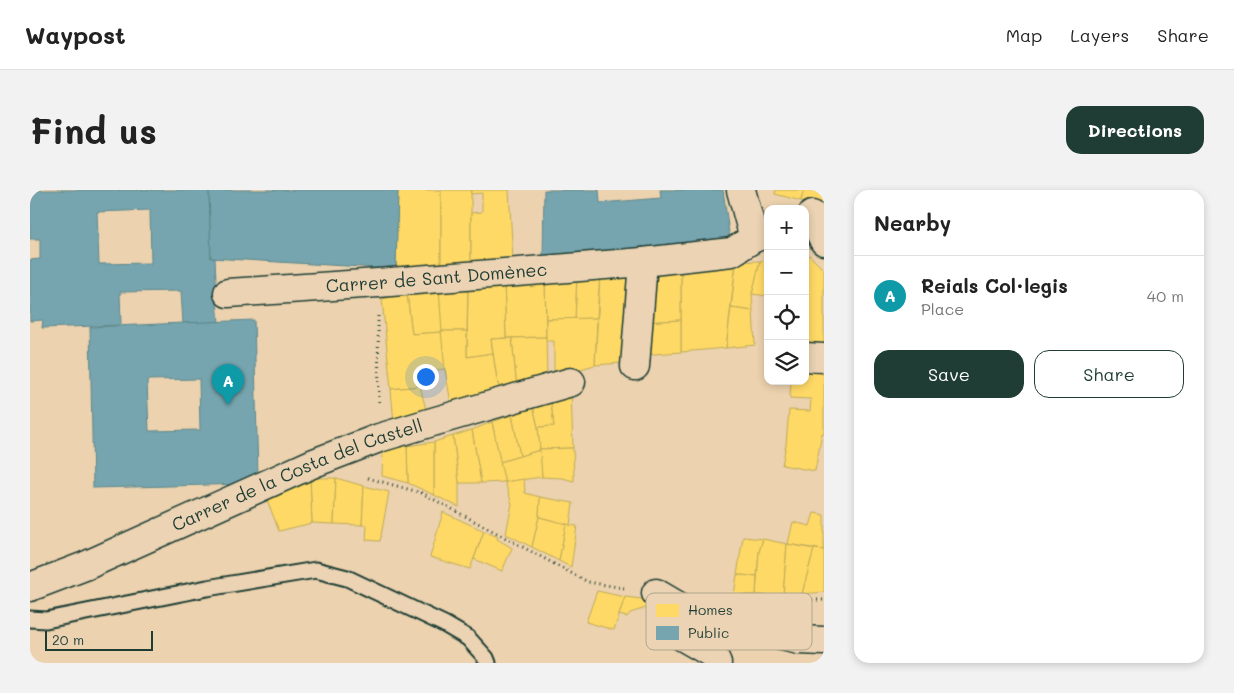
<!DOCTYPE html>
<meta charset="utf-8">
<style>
:root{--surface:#fff;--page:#f2f2f2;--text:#222;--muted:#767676;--line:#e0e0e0;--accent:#1f3d34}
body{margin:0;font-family:Mali,sans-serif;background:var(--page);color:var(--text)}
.controls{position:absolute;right:15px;top:15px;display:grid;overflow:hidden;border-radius:10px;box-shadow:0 2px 8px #0003}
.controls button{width:45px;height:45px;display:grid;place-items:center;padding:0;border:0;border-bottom:1px solid var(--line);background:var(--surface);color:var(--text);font:25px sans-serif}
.scale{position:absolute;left:15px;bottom:12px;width:108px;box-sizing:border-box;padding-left:5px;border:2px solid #1f3d34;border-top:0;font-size:14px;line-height:18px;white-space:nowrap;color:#1f3d34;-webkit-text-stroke:4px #ebd3b3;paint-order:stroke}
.you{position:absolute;left:395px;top:186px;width:18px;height:18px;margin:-12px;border:4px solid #fff;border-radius:50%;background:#1a73e8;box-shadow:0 0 0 8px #1a73e833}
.badge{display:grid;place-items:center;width:32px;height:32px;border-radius:50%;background:var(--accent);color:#fff;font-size:16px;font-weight:700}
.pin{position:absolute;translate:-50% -41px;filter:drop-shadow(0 1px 2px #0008)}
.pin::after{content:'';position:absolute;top:26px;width:18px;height:15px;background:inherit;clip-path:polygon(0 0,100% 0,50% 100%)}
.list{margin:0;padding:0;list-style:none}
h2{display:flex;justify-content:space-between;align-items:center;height:65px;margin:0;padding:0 20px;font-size:21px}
h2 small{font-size:16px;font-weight:400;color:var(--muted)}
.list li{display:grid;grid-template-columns:32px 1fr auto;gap:15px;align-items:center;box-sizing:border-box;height:80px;padding:0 20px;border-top:1px solid var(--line)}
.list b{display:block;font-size:19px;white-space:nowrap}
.list p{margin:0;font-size:16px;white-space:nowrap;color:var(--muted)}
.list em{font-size:16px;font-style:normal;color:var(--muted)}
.actions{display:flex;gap:10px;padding:15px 20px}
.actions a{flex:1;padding:11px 0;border:1px solid var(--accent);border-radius:15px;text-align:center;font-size:18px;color:var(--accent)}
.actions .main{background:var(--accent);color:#fff}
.icon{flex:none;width:28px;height:28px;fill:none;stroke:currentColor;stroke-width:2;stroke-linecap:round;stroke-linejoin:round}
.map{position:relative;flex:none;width:794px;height:473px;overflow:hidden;border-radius:15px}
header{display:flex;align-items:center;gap:30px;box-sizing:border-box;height:70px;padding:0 25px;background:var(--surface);border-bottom:1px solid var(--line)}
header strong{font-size:24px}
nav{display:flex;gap:28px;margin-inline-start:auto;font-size:18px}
.intro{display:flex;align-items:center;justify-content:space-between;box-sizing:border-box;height:120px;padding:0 30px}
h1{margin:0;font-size:35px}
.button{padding:12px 22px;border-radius:15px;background:var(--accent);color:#fff;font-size:18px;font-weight:700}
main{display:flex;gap:30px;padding:0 30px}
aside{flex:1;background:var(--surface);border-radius:15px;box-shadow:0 2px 8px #0003}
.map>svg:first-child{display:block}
.homes{fill:#ffd966;stroke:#bcaa57}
.public{fill:#76a5af;stroke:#5c868a;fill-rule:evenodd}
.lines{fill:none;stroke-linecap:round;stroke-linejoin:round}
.lane-casing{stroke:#1f3d34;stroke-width:19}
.street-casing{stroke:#1f3d34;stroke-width:31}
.path{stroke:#1f3d34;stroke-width:3;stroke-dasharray:1 4;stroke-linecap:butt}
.lane{stroke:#ebd3b3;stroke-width:15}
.street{stroke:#ebd3b3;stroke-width:28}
.labels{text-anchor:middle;stroke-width:5;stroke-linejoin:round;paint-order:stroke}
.street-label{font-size:18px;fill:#1f3d34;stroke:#ebd3b3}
.key{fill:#ebd3b3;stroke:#aea68d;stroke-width:1}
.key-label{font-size:14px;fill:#1f3d34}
</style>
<header>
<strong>Waypost</strong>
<nav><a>Map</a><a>Layers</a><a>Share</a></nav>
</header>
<div class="intro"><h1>Find us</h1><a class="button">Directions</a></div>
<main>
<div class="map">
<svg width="794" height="473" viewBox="0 0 794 473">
<rect width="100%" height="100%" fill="#ecd2ae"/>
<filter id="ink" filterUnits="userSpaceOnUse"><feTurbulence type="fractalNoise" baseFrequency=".02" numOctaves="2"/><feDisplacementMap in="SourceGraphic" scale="10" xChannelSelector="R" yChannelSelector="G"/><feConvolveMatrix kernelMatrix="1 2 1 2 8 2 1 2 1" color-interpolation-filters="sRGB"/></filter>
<g filter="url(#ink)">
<!-- homes -->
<g class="homes">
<path d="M 368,0 L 411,0 L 411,76 L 366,79 Z"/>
<path d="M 411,0 L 441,0 L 441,74 L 411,76 Z"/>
<path d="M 441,0 L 479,0 L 483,71 L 441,74 L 441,23 L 452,22 L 452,3 L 441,4 Z"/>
<path d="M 746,0 L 774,0 L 771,11 L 745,4 Z"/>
<path d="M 774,0 L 794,0 L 794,17 L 771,11 Z"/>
<path d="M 779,65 L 794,80 L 794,159 L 775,158 L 775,74 Z"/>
<path d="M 738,70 L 738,106 L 722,104 L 730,71 Z"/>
<path d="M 730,71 L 722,104 L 723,121 L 701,118 L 706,72 Z"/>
<path d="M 706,72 L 696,158 L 651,162 L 651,77 Z"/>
<path d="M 651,77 L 651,130 L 614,132 L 617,81 Z"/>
<path d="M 611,81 L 605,172 L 565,175 L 570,84 Z"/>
<path d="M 570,84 L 567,128 L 545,129 L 547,86 Z"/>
<path d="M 547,86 L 545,129 L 516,129 L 515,89 Z"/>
<path d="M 515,89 L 516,147 L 476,148 L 474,92 Z"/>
<path d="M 474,92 L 476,148 L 461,149 L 463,163 L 437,167 L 438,95 Z"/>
<path d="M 438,95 L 437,141 L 411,141 L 409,98 Z"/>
<path d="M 409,98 L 412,142 L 382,144 L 377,104 Z"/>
<path d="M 377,104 L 382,144 L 412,142 L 415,179 L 388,182 L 390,196 L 361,199 L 352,109 Z"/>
<path d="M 701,118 L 723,121 L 725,155 L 696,158 Z"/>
<path d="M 567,128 L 565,175 L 524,186 L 524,151 L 516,151 L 516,129 Z"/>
<path d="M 651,130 L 651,162 L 611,165 L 614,132 Z"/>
<path d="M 411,141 L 437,141 L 437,167 L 463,163 L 467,189 L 471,205 L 422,219 L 415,179 Z"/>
<path d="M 516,147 L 517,189 L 487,200 L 482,148 Z"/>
<path d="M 482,148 L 487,200 L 471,205 L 467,189 L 461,149 Z"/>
<path d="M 775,174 L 794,176 L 794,243 L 792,243 L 785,281 L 752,275 L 756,255 L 759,220 L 780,221 L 781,209 L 760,208 L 761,191 L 775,191 Z"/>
<path d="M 390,196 L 397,224 L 364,233 L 361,199 Z"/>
<path d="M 541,202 L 543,258 L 509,259 L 508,237 L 524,236 L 520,207 Z"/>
<path d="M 520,207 L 524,236 L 508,237 L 503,217 Z"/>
<path d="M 503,217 L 508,237 L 510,260 L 490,266 L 482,225 Z"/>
<path d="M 482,225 L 490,266 L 470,272 L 462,232 Z"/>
<path d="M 462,232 L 468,261 L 475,292 L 451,293 L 442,240 Z"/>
<path d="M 442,240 L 451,293 L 429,293 L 423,246 Z"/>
<path d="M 423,246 L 429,293 L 429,317 L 404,305 L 404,252 Z"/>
<path d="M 404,252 L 404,305 L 378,293 L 377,256 Z"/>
<path d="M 377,256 L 378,293 L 352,286 L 353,259 Z"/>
<path d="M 543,258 L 544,291 L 532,288 L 512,287 L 509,259 Z"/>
<path d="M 510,260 L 512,287 L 475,292 L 470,272 Z"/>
<path d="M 280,288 L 306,288 L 304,334 L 282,333 Z"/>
<path d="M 280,288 L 282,333 L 249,341 L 236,307 Z"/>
<path d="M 306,288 L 334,296 L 332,335 L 304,334 Z"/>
<path d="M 494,289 L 495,303 L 510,307 L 509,327 L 502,357 L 476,344 L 482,314 L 475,292 Z"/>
<path d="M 334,296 L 359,302 L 350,351 L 336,350 L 337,335 L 332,335 Z"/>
<path d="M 510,307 L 543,313 L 540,335 L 509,327 Z"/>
<path d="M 413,322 L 454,341 L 440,379 L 400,367 Z"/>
<path d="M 784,323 L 794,325 L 794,360 L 758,354 L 763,332 L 780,336 Z"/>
<path d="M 509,327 L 536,334 L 529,371 L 502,357 Z"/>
<path d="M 536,334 L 540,335 L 547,336 L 541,377 L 529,371 Z"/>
<path d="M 454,341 L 468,347 L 467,349 L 482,358 L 472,381 L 444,369 Z"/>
<path d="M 713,347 L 733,349 L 729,362 L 727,386 L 707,385 Z"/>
<path d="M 733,349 L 757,354 L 753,406 L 726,405 L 729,362 Z"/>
<path d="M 757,354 L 784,359 L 772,404 L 753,406 Z"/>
<path d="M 784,359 L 794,360 L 794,402 L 772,404 Z"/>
<path d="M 707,385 L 727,386 L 726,405 L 704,405 Z"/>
<path d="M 567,401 L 595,407 L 584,440 L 556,432 Z"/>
<path d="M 595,407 L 620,410 L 619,417 L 600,423 L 597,427 L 589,425 Z"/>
</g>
<!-- public -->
<g class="public">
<path d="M 0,0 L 179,0 L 181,68 L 185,68 L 187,112 L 189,132 L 153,133 L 151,101 L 90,102 L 91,135 L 12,138 L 13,130 L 0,131 L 0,70 L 10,69 L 10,49 L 0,49 ZM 120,20 L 121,73 L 69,74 L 67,22 Z"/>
<path d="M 179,0 L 368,0 L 366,79 L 181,68 Z"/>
<path d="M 514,0 L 569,0 L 570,13 L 631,8 L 630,0 L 693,0 L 701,57 L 513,69 Z"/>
<path d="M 224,130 L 228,287 L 217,294 L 63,298 L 60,137 ZM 169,189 L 170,240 L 119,241 L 117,190 Z"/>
</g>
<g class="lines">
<!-- lane casing -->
<g class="lane-casing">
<path id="lane" d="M 0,429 L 16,430 L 177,398 L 286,380 L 317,388 L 414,434 L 438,448 L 456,468 L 458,473"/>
</g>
<!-- street casing -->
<g class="street-casing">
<g id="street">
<path d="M 711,0 L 724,48"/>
<path d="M 782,25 L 794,51"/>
<path id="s1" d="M 198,103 L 348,93 L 613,72 L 702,62 L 724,48 L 738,43"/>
<path d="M 775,167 L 794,168"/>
<path d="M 605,176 L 613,72"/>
<path id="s2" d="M 0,397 L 55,376 L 284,273 L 349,248 L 399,233 L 541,192"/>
<path d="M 626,403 L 655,420 L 699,434 L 769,450 L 794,451"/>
<path d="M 683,447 L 645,437 L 650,445 L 683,464 L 687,473"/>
</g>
</g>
<!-- path -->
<g class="path">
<path d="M 348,126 L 349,215"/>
<path d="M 338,288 L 392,303 L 558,392 L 594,398"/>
<path d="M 747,410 L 794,410"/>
</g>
<!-- lane -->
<use href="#lane" class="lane"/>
<!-- street -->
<use href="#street" class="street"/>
</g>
</g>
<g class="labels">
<!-- street labels -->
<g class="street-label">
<text dy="6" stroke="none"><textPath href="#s1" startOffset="209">Carrer de Sant Domènec</textPath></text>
<text dy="6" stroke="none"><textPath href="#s2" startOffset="290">Carrer de la Costa del Castell</textPath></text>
</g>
</g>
<!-- legend -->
<rect x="616" y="403" width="166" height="57" rx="8" class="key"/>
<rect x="626" y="414" width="23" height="13" fill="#ffd966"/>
<rect x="626" y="436" width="23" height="14" fill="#76a5af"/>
<g class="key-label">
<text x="658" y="425">Homes</text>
<text x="658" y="448">Public</text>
</g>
</svg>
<div class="controls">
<button>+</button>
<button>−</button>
<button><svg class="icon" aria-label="locate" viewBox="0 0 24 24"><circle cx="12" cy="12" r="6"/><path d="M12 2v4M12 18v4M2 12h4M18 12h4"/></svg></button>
<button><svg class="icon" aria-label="layers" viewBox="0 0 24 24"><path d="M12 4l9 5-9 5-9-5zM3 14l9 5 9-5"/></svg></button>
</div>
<div class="scale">20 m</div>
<div class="you"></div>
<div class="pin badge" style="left:198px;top:215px;background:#0f9aa8">A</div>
</div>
<aside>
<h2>Nearby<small></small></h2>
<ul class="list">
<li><span class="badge" style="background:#0f9aa8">A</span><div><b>Reials Col·legis</b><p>Place</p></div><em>40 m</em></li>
</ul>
<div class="actions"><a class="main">Save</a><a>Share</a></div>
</aside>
</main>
